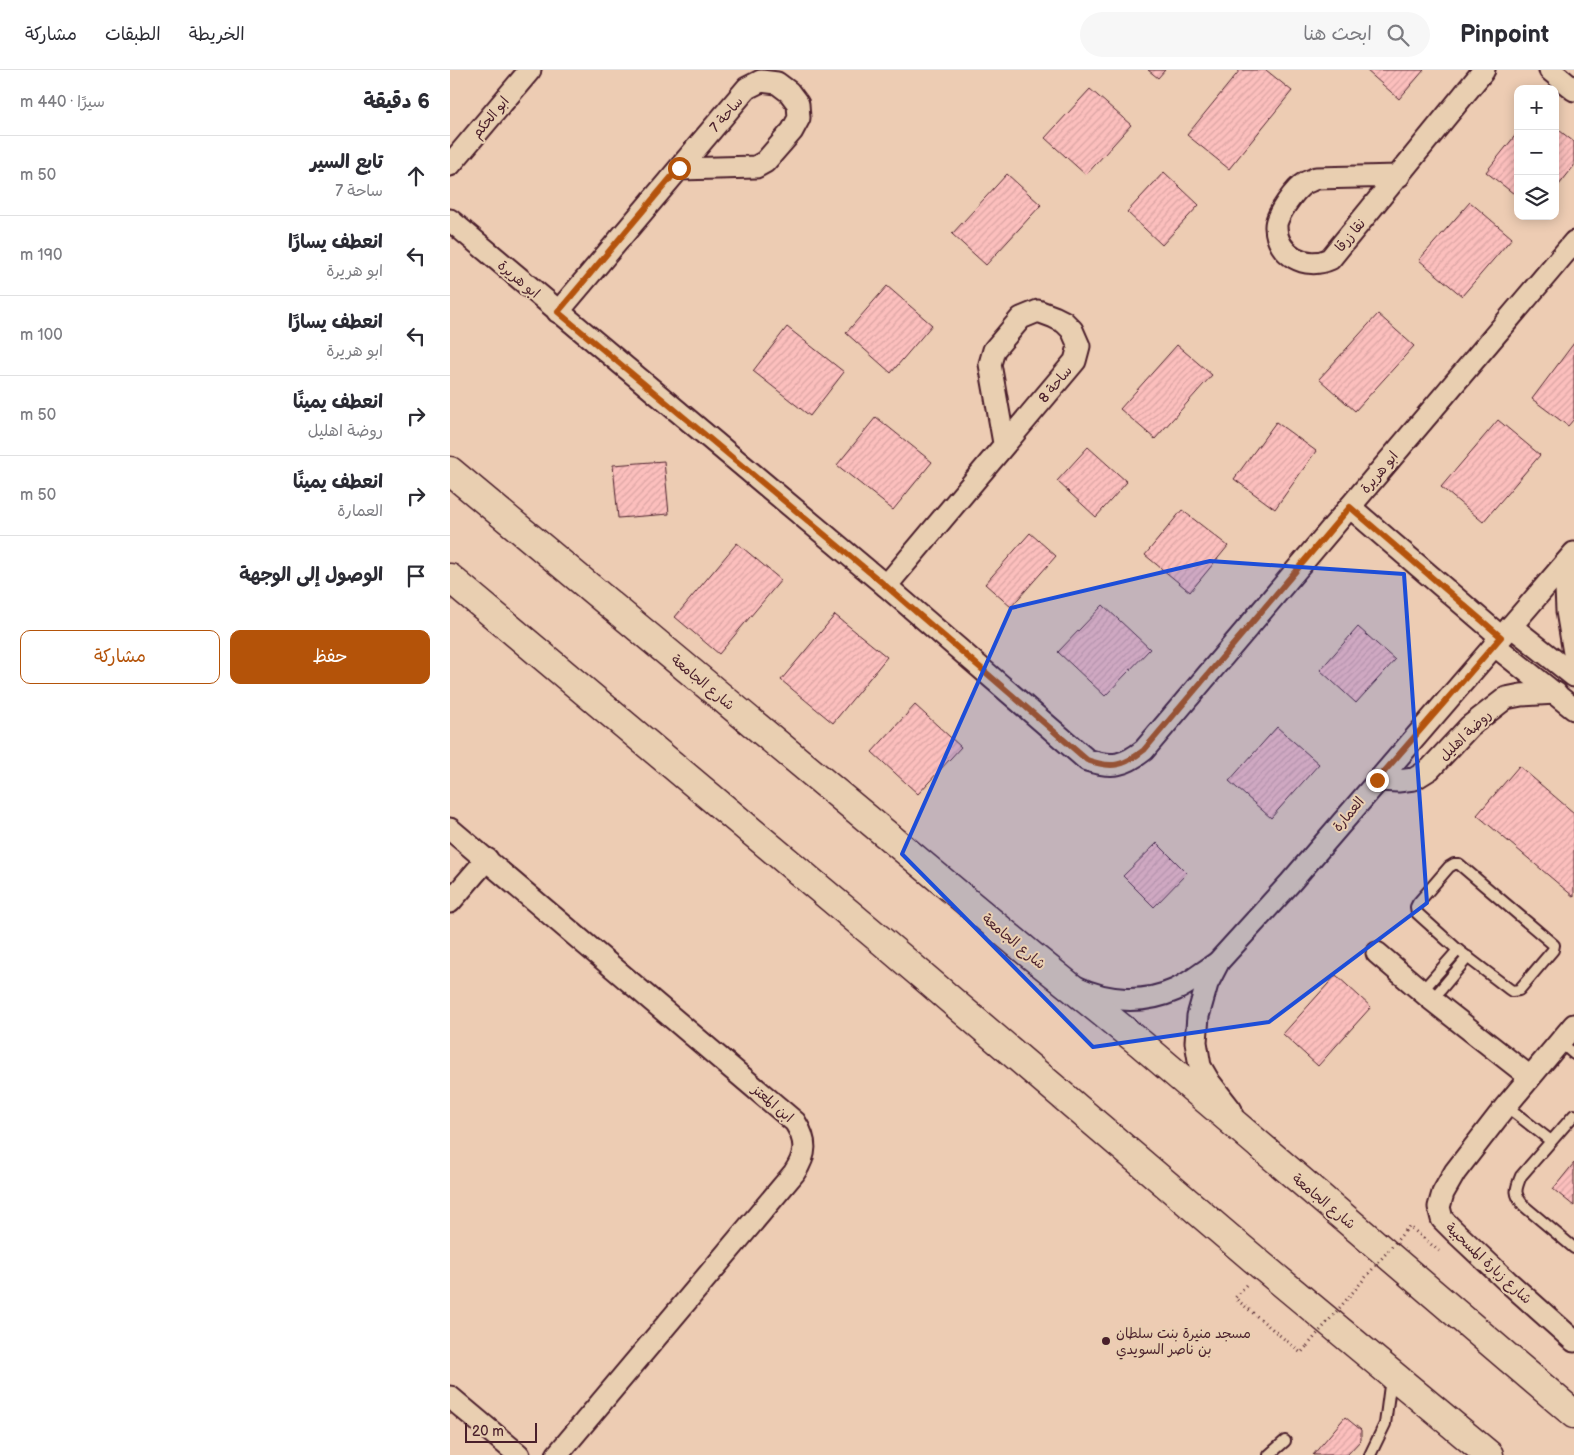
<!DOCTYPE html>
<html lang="ar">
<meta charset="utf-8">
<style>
:root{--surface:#fff;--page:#f7f7f7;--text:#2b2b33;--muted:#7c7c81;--line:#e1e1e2;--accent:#b45309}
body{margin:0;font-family:"Balsamiq Sans","Playpen Sans Arabic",sans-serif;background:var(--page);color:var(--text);direction:rtl}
.controls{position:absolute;right:15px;top:15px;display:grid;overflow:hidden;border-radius:10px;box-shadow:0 2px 12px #0003}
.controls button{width:45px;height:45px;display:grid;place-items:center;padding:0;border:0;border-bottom:1px solid var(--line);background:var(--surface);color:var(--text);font:25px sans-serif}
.scale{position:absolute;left:15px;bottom:12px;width:72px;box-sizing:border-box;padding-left:5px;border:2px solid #4a1f2b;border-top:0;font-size:14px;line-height:18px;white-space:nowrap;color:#4a1f2b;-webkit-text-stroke:4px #e9cfb1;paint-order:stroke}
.stop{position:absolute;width:15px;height:15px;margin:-11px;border:4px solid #b45309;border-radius:50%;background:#fff}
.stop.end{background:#b45309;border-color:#fff;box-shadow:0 1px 5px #0008}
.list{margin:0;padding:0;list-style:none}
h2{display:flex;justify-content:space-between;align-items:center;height:65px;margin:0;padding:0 20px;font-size:21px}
h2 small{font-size:16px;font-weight:400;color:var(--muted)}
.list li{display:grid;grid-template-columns:32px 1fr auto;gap:15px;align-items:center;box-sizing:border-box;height:80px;padding:0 20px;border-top:1px solid var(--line)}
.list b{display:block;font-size:19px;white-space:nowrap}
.list p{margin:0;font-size:16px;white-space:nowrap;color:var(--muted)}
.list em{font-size:16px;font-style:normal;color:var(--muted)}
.actions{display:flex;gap:10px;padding:15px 20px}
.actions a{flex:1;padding:11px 0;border:1px solid var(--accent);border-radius:10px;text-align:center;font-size:18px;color:var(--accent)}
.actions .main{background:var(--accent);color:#fff}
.icon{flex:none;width:28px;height:28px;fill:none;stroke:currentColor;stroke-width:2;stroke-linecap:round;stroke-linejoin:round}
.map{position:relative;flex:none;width:1124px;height:1385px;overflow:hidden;direction:ltr}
header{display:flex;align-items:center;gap:30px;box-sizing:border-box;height:70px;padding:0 25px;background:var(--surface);border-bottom:1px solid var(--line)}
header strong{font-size:24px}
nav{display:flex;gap:28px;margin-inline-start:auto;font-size:18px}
.search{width:350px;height:45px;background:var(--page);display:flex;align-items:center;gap:12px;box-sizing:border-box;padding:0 18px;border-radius:28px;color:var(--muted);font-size:19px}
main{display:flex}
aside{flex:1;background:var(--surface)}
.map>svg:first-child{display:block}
.building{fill:url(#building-hatch);stroke:#4a1f2b}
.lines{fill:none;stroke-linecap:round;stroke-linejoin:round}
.service-casing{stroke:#4a1f2b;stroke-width:14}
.minor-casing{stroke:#4a1f2b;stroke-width:25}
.primary-casing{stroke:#4a1f2b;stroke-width:31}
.path{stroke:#4a1f2b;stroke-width:3;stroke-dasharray:1 4;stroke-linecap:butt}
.service{stroke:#e9cfb1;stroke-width:10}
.minor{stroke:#e9cfb1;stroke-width:21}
.primary{stroke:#e9cfb1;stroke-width:28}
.path-bridge{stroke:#4a1f2b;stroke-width:3;stroke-dasharray:1 4;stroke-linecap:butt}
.route{stroke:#b45309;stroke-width:6}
.marked{fill:#1d4ed8;fill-opacity:0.2;stroke:#1d4ed8;stroke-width:4;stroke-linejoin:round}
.poi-dot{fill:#4a1f2b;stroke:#e9cfb1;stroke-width:2}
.labels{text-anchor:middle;stroke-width:4;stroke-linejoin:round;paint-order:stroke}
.street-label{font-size:14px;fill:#4a1f2b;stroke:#e9cfb1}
.poi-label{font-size:14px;fill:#4a1f2b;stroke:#e9cfb1;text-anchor:start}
</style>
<header>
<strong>Pinpoint</strong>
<div class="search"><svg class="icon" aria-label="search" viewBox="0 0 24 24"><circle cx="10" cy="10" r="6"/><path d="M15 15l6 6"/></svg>ابحث هنا</div>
<nav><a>الخريطة</a><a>الطبقات</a><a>مشاركة</a></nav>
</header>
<main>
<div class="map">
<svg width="1124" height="1385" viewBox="0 0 1124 1385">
<defs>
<pattern id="building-hatch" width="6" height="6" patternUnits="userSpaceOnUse" patternTransform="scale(1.25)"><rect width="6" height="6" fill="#fcbfbd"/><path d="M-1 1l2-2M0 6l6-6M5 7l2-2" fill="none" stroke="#daa4a3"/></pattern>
</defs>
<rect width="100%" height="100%" fill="#edccb3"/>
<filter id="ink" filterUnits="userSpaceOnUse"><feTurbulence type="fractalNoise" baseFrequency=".02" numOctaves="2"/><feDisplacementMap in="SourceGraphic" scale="10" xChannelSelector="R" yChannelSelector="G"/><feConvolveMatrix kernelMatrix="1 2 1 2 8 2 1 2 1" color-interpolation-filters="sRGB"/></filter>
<g filter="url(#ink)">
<!-- building -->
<g class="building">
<path d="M 698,0 L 715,0 L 708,8 Z"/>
<path d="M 790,0 L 816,0 L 842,21 L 779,99 L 737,65 Z"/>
<path d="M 916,0 L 974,0 L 949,29 Z"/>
<path d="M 640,19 L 681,55 L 636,105 L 595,68 Z"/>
<path d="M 1105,57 L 1124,72 L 1124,96 L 1105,120 Z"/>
<path d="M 1068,62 L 1068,127 L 1036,102 Z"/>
<path d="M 714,102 L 749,135 L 712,175 L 677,142 Z"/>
<path d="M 557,104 L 591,135 L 536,195 L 502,164 Z"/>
<path d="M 1020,132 L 1062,168 L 1012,226 L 969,190 Z"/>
<path d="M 437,216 L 482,255 L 441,303 L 396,263 Z"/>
<path d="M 928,244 L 964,276 L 905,341 L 869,309 Z"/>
<path d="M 337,257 L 394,302 L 360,346 L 303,301 Z"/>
<path d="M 1124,273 L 1124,349 L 1118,356 L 1082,329 Z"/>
<path d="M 727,275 L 762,305 L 705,369 L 670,339 Z"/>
<path d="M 426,347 L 482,392 L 443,440 L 387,395 Z"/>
<path d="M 1048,350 L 1090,385 L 1033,452 L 991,417 Z"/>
<path d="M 826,352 L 866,381 L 825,439 L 784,409 Z"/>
<path d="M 638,377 L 677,412 L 646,447 L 607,411 Z"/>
<path d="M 214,391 L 219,444 L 168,448 L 163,395 Z"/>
<path d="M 732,440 L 778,476 L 740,522 L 695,485 Z"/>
<path d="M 580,463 L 606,486 L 561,537 L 535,514 Z"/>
<path d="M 287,473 L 331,510 L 269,584 L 225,547 Z"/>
<path d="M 653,535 L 700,579 L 655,626 L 608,582 Z"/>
<path d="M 385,545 L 437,587 L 383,653 L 331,610 Z"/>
<path d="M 908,557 L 945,590 L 906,633 L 870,600 Z"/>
<path d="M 465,635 L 511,677 L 468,724 L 422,682 Z"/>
<path d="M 827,657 L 869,694 L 821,748 L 779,711 Z"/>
<path d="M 1069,696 L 1124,743 L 1124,827 L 1027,745 Z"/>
<path d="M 707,773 L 737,803 L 704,837 L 673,806 Z"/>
<path d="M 886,905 L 921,937 L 868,996 L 833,964 Z"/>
<path d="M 1124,1093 L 1124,1136 L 1103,1119 Z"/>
<path d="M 895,1347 L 911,1360 L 911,1370 L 897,1385 L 863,1385 Z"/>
</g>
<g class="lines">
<!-- service casing -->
<g class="service-casing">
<g id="service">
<path d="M 1004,794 L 1009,794 L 1104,875 L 1103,880 L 1069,920 L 1062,921 L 1059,919 L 1008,880 L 967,843 L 966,837 L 968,833 L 999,797 Z"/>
<path d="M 972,921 L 1008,880"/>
<path d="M 982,930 L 1018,887"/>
<path d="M 1110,972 L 1124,984"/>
<path d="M 1056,1036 L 1101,1071"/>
<path d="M 1124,1045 L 1071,1106 C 1065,1120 1064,1124 1074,1136 L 1124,1178"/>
<path d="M 819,1385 L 835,1371"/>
<path d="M 920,1385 L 935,1354 L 941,1308"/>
</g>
</g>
<!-- minor casing -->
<g class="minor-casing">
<g id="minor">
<path d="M 1100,0 L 1124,20"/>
<path d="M 0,95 L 80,0"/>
<path d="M 949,106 L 866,108 C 863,110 859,111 855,113 C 846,118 825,146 826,157 C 827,185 856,200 880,189 L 1034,0"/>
<path d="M 0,150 L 436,516 L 637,690 C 662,698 674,696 694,680 L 1124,172"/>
<path d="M 108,242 L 297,18 L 311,11 L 327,13 L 339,22 L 348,34 L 349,48 L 342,61 L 315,92 L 306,97 L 229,99"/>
<path d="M 900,437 L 1051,567"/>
<path d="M 1115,494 L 1117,541 L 1124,583"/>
<path d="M 436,516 L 625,291 L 629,276 L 622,260 L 614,252 L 604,247 L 588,241 L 571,248 L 544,280 L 540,294 L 554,373"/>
<path d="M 1061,556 L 1124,606"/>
<path d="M 1044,575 L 1124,639"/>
<path d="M 927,710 L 948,711 L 964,709 L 980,699 L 1020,656 L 1056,628 L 1071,625 L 1106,623"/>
<path d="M 0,759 L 345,1052 C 357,1071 357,1084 344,1103 L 107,1385"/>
<path d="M 0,832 L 37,789"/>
<path d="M 927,883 L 982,930 L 1080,1007"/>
<path d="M 626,917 C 657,932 694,934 725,920 C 739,914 753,902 767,893"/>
<path d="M 1124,955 L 1056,1036 L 1005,1102 L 993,1123 L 989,1137 L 992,1149 L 1004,1161 L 1057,1211 L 1124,1271"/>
<path d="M 781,1040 L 760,1013 L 750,996 L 746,972 L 748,946 L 757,914 L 769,891 L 840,813 L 1124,483"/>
<path d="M 0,1327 L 69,1385"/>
</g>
</g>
<!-- primary casing -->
<g class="primary-casing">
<g id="primary">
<path d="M 0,401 L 581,885 L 690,973 L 1124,1344"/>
<path d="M 0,508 L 433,872 L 812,1196 L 1039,1385"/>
</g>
</g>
<!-- path -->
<g class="path">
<path d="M 955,1161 L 959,1156 L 989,1181"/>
<path d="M 796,1215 L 785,1228 L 851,1283 L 857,1276"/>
</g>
<!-- service -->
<use href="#service" class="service"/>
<!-- minor -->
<use href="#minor" class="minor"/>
<!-- primary -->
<use href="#primary" class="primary"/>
<!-- path-bridge -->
<path class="path-bridge" d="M 857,1276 L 955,1161"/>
</g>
</g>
<g class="lines" filter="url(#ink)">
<!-- route -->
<path class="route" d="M 229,98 L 108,242 L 436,516 L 637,690 C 662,699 674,696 694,680 L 900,437 L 1051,567 L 927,710"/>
</g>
<!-- marked area -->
<path class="marked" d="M 760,491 L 954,504 L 977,833 L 819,952 L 643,977 L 452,784 L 561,538 Z"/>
<!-- markers -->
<circle class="poi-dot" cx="656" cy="1271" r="5"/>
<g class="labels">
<!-- street labels -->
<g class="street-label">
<text transform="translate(276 44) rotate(-49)" y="5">ساحة 7</text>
<text transform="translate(40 47) rotate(-50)" y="5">ابو الحكم</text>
<text transform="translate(900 165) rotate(-50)" y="5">نقا زرقا</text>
<text transform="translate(69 209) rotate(40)" y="5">ابو هريرة</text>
<text transform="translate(605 314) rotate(-50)" y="5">ساحة 8</text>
<text transform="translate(929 402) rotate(-50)" y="5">ابو هريرة</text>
<text transform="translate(253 612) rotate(40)" y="5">شارع الجامعة</text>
<text transform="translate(1015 665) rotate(-44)" y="5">روضة اهليل</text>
<text transform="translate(898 744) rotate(-50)" y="5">العمارة</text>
<text transform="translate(564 871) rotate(40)" y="5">شارع الجامعة</text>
<text transform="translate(323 1033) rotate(41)" y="5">ابن المعتز</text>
<text transform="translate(874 1131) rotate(40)" y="5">شارع الجامعة</text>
<text transform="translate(1039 1193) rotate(43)" y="5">شارع زبارة المسحبية</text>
</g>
<!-- poi labels -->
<g class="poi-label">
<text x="666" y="1268">مسجد منيرة بنت سلطان<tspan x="666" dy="16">بن ناصر السويدي</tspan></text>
</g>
</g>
</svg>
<div class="controls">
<button>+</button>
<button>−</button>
<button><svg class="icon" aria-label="layers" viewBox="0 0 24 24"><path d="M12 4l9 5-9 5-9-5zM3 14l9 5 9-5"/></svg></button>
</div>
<div class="scale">20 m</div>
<div class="stop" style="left:229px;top:98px"></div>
<div class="stop end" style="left:927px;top:710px"></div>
</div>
<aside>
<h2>6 دقيقة<small>سيرًا · 440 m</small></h2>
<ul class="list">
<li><svg class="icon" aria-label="ahead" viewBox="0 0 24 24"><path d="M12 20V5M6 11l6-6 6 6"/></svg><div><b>تابع السير</b><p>ساحة 7</p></div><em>50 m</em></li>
<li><svg class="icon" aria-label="left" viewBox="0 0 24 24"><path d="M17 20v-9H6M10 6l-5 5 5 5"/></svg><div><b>انعطف يسارًا</b><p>ابو هريرة</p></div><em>190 m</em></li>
<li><svg class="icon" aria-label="left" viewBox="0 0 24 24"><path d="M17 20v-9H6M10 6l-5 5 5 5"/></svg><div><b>انعطف يسارًا</b><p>ابو هريرة</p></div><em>100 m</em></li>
<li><svg class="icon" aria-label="right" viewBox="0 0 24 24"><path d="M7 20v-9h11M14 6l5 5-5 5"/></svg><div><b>انعطف يمينًا</b><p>روضة اهليل</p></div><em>50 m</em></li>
<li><svg class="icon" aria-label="right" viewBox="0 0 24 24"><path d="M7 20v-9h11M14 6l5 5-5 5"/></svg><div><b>انعطف يمينًا</b><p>العمارة</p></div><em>50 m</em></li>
<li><svg class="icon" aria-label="arrive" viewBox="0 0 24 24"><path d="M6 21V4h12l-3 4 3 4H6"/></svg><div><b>الوصول إلى الوجهة</b></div></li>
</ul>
<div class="actions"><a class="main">حفظ</a><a>مشاركة</a></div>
</aside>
</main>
